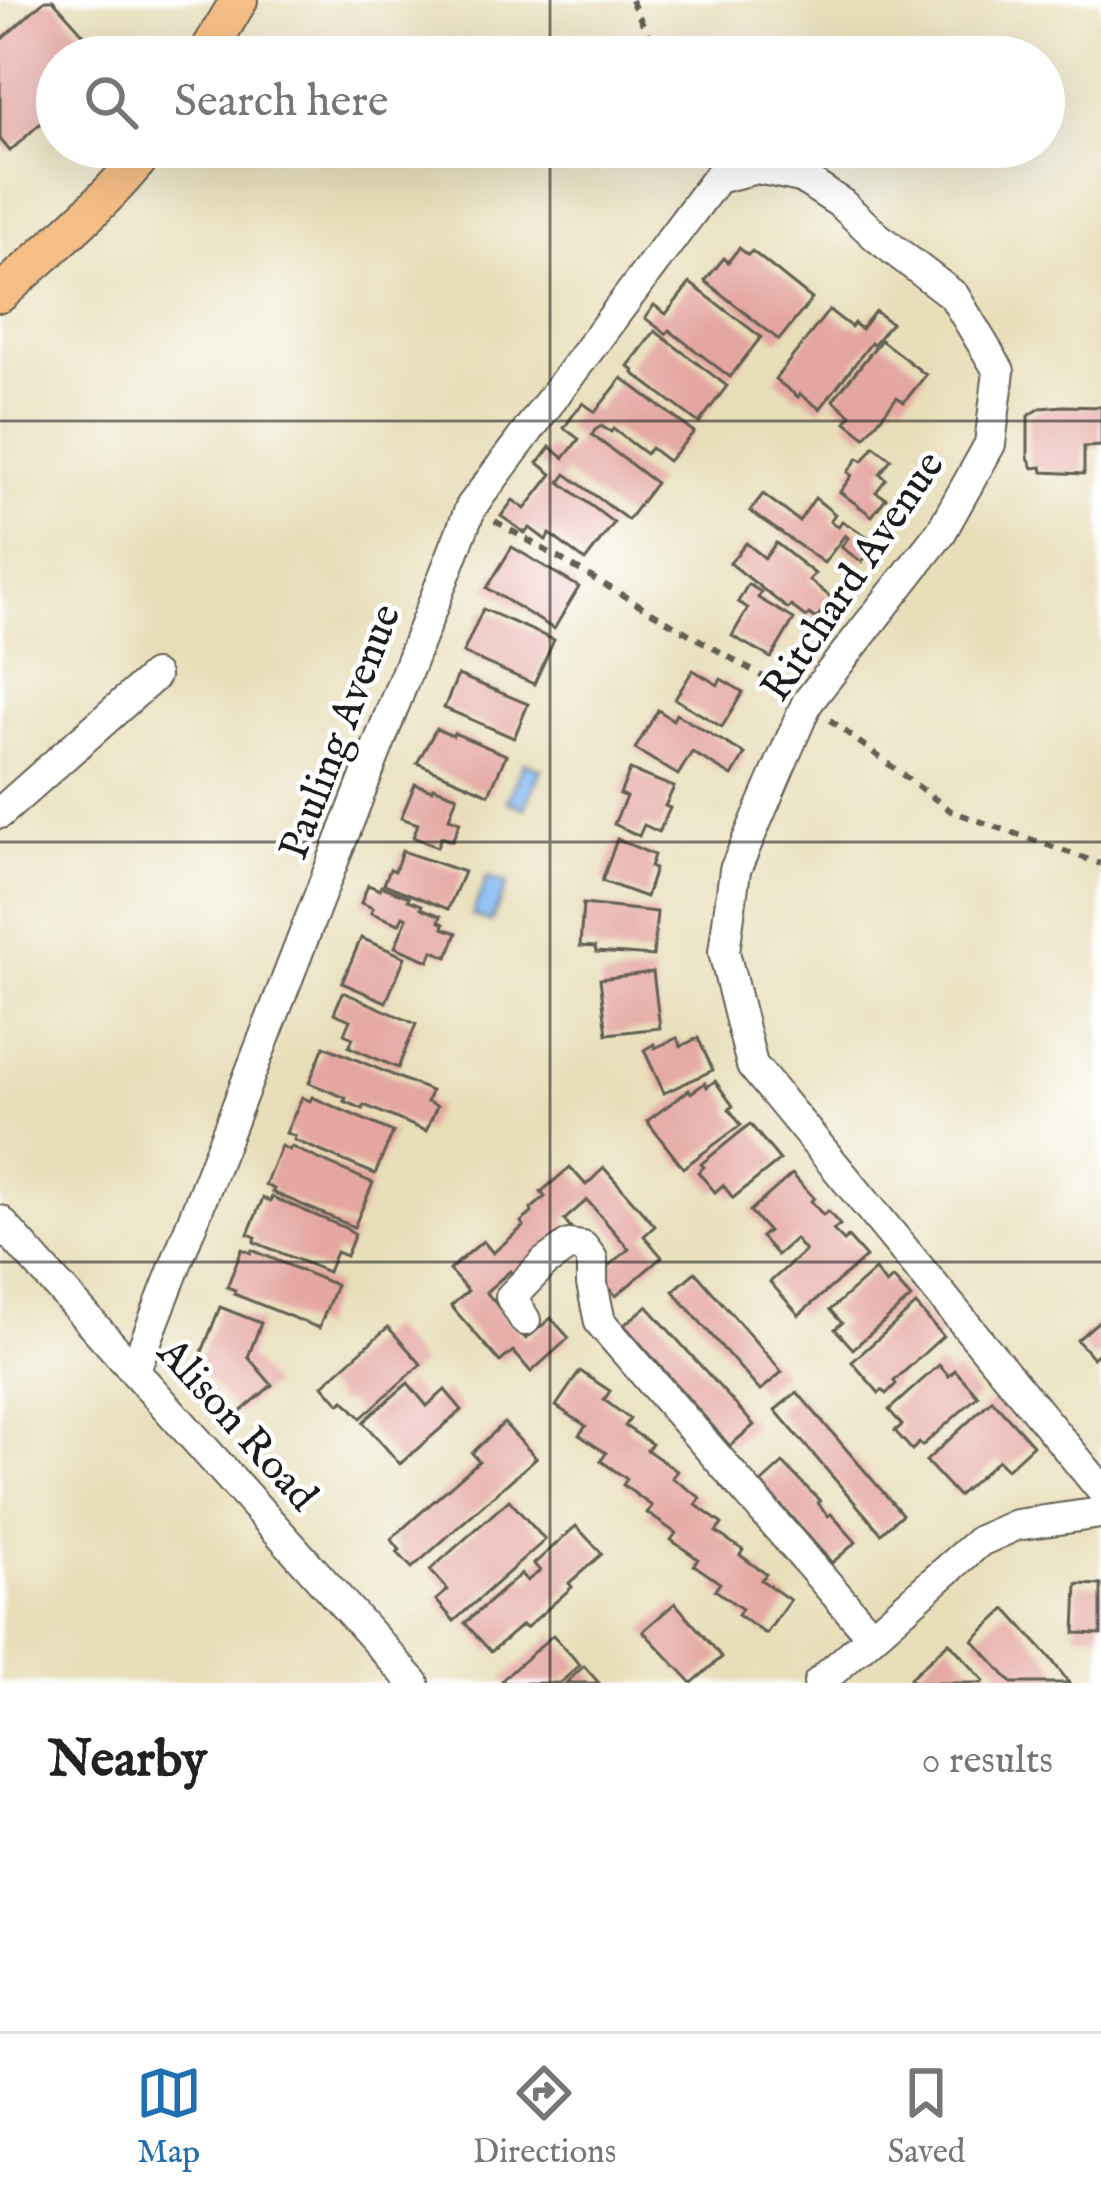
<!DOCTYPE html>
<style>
:root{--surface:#fff;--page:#f2f2f2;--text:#222;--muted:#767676;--line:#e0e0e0;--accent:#1f6fb2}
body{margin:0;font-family:"IM FELL English",serif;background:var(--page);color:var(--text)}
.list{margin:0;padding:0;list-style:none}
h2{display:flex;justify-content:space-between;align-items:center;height:156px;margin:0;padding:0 48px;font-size:51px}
h2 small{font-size:39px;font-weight:400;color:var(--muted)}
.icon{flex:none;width:66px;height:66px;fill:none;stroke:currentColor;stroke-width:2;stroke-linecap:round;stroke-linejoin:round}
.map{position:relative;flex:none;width:1101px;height:1683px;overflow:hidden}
.search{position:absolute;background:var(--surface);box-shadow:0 12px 48px #0002;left:36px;right:36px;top:36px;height:132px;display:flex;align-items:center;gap:30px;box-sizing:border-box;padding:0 42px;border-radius:66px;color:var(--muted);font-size:45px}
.sheet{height:348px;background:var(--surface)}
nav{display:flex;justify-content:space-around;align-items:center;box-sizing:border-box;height:168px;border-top:3px solid var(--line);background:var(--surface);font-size:33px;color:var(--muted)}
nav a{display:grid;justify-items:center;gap:6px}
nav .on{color:var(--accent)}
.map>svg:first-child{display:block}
.water{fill:#84b9f2;stroke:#506a87;stroke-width:3}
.building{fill:#e4a6a0}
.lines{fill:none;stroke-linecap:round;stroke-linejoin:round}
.minor-casing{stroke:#636053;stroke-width:34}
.major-casing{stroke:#636053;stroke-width:40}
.path{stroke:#636053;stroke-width:6;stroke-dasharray:9 9;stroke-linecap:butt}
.minor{stroke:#fff;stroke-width:30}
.major{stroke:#f5be86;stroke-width:36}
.grid{fill:none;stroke:#1c1c1c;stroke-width:3;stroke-opacity:0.55}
.labels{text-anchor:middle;stroke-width:9;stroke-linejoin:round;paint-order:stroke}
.street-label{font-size:42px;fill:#1c1c1c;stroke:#fff}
</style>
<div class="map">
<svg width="1101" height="1683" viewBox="0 0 1101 1683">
<rect width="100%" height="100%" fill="#fff"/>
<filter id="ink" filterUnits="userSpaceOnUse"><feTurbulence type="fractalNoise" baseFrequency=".00833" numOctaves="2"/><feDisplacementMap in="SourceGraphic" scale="24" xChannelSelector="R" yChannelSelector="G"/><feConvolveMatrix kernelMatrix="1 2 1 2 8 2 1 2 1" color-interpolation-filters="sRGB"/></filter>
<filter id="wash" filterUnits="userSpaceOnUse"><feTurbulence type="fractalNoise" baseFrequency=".004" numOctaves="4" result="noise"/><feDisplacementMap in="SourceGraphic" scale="48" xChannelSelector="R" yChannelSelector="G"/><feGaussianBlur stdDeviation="2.7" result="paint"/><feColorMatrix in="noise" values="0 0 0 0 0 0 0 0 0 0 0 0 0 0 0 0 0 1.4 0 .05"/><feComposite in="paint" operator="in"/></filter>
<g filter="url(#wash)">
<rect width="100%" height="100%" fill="#e8deb9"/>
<!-- water -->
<g class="water">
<path d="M 524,762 L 541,769 L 525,808 L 507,801 Z"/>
<path d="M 487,877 L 507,884 L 491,922 L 472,915 Z"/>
</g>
<g id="blocks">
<!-- building -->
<g class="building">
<path d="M 45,0 L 53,0 L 104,57 L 57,57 L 57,108 L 10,151 L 0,139 L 0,41 Z"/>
<path d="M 739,248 L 748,255 L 752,251 L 812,299 L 779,340 L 705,281 L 724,258 L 728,262 Z"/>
<path d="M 690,283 L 761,337 L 730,377 L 669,330 L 666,334 L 645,318 L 654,305 L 666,314 Z"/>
<path d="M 829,310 L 851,327 L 854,323 L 861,329 L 875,311 L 891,323 L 873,345 L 871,343 L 820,409 L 800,394 L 798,397 L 775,379 Z"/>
<path d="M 655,331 L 727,386 L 699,423 L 633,373 L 634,371 L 628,366 Z"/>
<path d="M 881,340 L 926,375 L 904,402 L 897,397 L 865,437 L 846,422 L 851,415 L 833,400 Z"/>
<path d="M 622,378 L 694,432 L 668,461 L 651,448 L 646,454 L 613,429 L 611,432 L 601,426 L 595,430 L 592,435 L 656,483 L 628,520 L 566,474 L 560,482 L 614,523 L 585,561 L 550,534 L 546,540 L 530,528 L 525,533 L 501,516 L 513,500 L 525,509 L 552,474 L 538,463 L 550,447 L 564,458 L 579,439 L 564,428 L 574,414 L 583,403 L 595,412 Z"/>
<path d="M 1063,406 L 1101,407 L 1101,446 L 1084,447 L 1084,474 L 1043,472 L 1042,467 L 1033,468 L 1028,457 L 1028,416 L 1041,408 Z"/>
<path d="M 874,446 L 891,459 L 880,474 L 886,479 L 876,492 L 886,498 L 872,516 L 840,492 L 852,475 L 848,472 L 858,458 L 863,461 Z"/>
<path d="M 763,494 L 799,521 L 815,498 L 835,514 L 830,521 L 838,527 L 842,521 L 876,542 L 862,562 L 841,547 L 848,538 L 845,535 L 824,563 L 750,511 Z"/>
<path d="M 746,543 L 765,558 L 776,543 L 815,574 L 809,580 L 832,598 L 816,619 L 809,614 L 806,617 L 791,606 L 788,609 L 730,563 Z"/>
<path d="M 512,547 L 579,587 L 554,629 L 487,588 Z"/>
<path d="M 748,584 L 761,592 L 758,598 L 794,619 L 771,658 L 732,636 L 748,608 L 738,602 Z"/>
<path d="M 483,609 L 554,640 L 534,684 L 463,653 Z"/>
<path d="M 693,670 L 718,685 L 721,679 L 743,692 L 722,727 L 675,699 Z"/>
<path d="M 458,675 L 528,704 L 514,738 L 444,708 Z"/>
<path d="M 658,710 L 673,720 L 676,714 L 745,754 L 732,776 L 692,752 L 678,775 L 635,749 Z"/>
<path d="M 436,729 L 453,736 L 454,733 L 506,755 L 489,794 L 417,763 Z"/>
<path d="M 630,770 L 674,787 L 665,806 L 670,808 L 659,832 L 644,825 L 639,836 L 614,824 L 626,797 L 620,794 Z"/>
<path d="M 415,784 L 432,790 L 433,787 L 457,796 L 449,818 L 460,822 L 452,841 L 441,837 L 437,847 L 413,837 L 418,824 L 401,818 Z"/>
<path d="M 617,839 L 654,855 L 650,867 L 655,869 L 646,897 L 602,881 Z"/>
<path d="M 402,851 L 464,872 L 448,909 L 384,884 L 390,869 L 395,871 Z"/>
<path d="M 368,885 L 380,890 L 381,886 L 409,897 L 408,900 L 422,905 L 421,908 L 441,916 L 439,921 L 444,924 L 443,928 L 457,933 L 448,957 L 433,951 L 429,961 L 395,947 L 407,918 L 403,916 L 399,924 L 371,913 L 373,908 L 361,903 Z"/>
<path d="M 583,904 L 657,912 L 653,956 L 596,952 L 595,947 L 580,946 Z"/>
<path d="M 361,938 L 405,957 L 386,1002 L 342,983 Z"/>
<path d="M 653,972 L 660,1028 L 607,1034 L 600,979 Z"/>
<path d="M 343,992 L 416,1024 L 398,1068 L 349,1047 L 353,1038 L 344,1034 L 350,1020 L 334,1013 Z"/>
<path d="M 677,1038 L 681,1046 L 698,1038 L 713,1070 L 664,1093 L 644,1050 L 654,1044 L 655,1048 Z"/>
<path d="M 324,1046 L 431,1091 L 427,1102 L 437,1106 L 426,1131 L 364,1105 L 363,1109 L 344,1101 L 346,1098 L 309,1083 Z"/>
<path d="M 715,1081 L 733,1106 L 729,1109 L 741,1125 L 683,1168 L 647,1121 L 689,1090 L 691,1093 L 705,1083 L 707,1087 Z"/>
<path d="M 302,1097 L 310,1101 L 312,1097 L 393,1132 L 375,1174 L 294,1140 L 295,1136 L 286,1133 Z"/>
<path d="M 750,1124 L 780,1160 L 733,1198 L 723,1185 L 715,1192 L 698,1172 L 704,1167 L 701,1164 Z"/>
<path d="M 281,1146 L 289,1150 L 291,1147 L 373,1183 L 354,1227 L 272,1192 L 274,1189 L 265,1185 Z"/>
<path d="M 570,1167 L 586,1185 L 604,1168 L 655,1226 L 644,1236 L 662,1257 L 616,1296 L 598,1275 L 629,1249 L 587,1200 L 564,1220 L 572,1230 L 516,1278 L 510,1271 L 486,1292 L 526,1339 L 551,1318 L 569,1338 L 531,1372 L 513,1351 L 500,1362 L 451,1306 L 468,1291 L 449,1270 L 483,1241 L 493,1253 L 524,1226 L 521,1222 L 532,1213 L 531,1209 L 545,1197 L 541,1192 Z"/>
<path d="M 792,1174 L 814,1198 L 811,1201 L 823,1215 L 828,1211 L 840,1225 L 833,1230 L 844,1241 L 848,1237 L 866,1257 L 799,1315 L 770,1282 L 805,1251 L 795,1239 L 777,1255 L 761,1237 L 768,1231 L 750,1211 Z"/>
<path d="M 272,1197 L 348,1229 L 355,1234 L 346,1256 L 336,1252 L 328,1272 L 254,1242 L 256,1237 L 248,1234 L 263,1198 L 270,1201 Z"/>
<path d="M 242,1249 L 251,1253 L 252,1250 L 336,1285 L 319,1328 L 234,1294 L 235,1290 L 227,1287 Z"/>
<path d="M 875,1270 L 886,1284 L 893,1278 L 911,1298 L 853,1349 L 835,1329 L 842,1323 L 830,1310 Z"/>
<path d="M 695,1272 L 782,1372 L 760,1391 L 673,1291 Z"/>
<path d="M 916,1305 L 943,1336 L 894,1381 L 896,1384 L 886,1394 L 882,1390 L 879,1393 L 852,1362 Z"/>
<path d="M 647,1306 L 754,1425 L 730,1446 L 624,1325 Z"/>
<path d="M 220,1307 L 261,1323 L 248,1357 L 272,1385 L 238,1414 L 200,1369 L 198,1362 Z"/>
<path d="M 1101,1319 L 1101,1358 L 1098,1354 L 1093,1358 L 1077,1340 Z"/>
<path d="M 388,1327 L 421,1364 L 361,1418 L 344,1400 L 340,1404 L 323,1385 Z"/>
<path d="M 939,1365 L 949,1376 L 955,1370 L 978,1396 L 922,1446 L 919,1443 L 912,1450 L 895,1431 L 902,1425 L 889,1410 Z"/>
<path d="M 580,1371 L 610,1391 L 604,1400 L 630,1419 L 625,1426 L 652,1444 L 647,1450 L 677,1471 L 672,1478 L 701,1498 L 696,1505 L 722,1524 L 716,1532 L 743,1550 L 740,1555 L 766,1574 L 761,1580 L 790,1600 L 766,1634 L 738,1615 L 742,1609 L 715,1590 L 720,1583 L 694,1565 L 698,1559 L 671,1540 L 676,1533 L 647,1513 L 652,1506 L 623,1485 L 627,1479 L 601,1461 L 606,1453 L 579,1435 L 586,1426 L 556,1406 Z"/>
<path d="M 408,1383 L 427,1406 L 445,1390 L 462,1410 L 400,1464 L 363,1422 Z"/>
<path d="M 797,1392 L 902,1514 L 881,1533 L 775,1410 Z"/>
<path d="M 992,1400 L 1033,1445 L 1007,1469 L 998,1460 L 958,1496 L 926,1461 Z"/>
<path d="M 504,1423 L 536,1458 L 412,1568 L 397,1552 L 400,1550 L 391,1539 L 479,1461 L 472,1453 Z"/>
<path d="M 783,1463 L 820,1501 L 818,1503 L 828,1516 L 831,1514 L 856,1542 L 832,1563 L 761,1483 Z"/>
<path d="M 509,1500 L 545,1540 L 454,1621 L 436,1600 L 448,1590 L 430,1570 Z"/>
<path d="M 576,1526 L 602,1554 L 569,1583 L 572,1587 L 526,1628 L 522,1625 L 491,1652 L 465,1623 L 521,1574 L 527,1581 L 540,1571 L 534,1564 Z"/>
<path d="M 1077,1584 L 1101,1585 L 1101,1634 L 1075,1633 Z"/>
<path d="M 675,1603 L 722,1657 L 692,1683 L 643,1631 Z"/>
<path d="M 1006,1609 L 1051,1659 L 1069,1683 L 1012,1683 L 973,1640 Z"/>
<path d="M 553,1635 L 580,1665 L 560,1683 L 505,1683 L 502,1680 Z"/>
<path d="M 949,1642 L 984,1681 L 982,1683 L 914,1683 L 910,1678 Z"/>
<path d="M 584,1666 L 599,1683 L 566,1683 Z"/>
</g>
</g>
</g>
<g filter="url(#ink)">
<use href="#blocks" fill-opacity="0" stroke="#636053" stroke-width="3"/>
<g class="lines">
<!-- minor casing -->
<g class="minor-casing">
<g id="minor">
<path d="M 0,813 L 154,676"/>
<path d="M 0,1221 L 414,1683"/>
<path d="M 525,1320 L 511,1297 L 544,1263 L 569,1245 L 583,1247 L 592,1259 L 592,1284 L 600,1322 L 872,1636"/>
<path d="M 135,1369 L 471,507 L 717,178 L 757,168 L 801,177 L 842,204 L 877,237 L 954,296 L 999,371 L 990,444 L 941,532 L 807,703 L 735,870 L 724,952 L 752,1065 L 1101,1489"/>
<path d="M 819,1683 L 980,1541 L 1016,1525 L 1101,1513"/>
</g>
</g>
<!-- major casing -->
<g class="major-casing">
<g id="major">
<path d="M 205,57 L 239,0"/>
<path d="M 0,294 C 52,247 106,203 149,147"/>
</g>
</g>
<!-- path -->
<g class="path">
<path d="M 631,0 L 659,57"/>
<path d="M 495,521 L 784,689"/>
<path d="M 830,720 L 951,811 L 1101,864"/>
</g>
<!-- minor -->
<use href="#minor" class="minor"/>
<!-- major -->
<use href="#major" class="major"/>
</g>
</g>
<!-- grid -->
<path class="grid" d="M 550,0 L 550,57M 550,147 L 550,1683M 0,421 L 1101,421M 0,842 L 1101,842M 0,1262 L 1101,1262"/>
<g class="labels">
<!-- street labels -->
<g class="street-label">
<text transform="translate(851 575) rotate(-56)" y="15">Ritchard Avenue</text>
<text transform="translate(338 731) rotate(-69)" y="15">Pauling Avenue</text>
<text transform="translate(239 1423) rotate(48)" y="15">Alison Road</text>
</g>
</g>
</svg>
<div class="search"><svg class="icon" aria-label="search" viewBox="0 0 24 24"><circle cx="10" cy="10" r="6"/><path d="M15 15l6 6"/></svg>Search here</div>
</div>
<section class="sheet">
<h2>Nearby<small>0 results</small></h2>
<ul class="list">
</ul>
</section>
<nav>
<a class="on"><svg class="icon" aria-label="map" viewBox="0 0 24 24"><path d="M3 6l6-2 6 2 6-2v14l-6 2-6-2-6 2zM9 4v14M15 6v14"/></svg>Map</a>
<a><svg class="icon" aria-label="directions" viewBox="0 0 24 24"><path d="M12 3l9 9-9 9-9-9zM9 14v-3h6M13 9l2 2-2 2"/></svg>Directions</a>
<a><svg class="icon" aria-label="saved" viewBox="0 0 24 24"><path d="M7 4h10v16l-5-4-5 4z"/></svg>Saved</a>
</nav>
